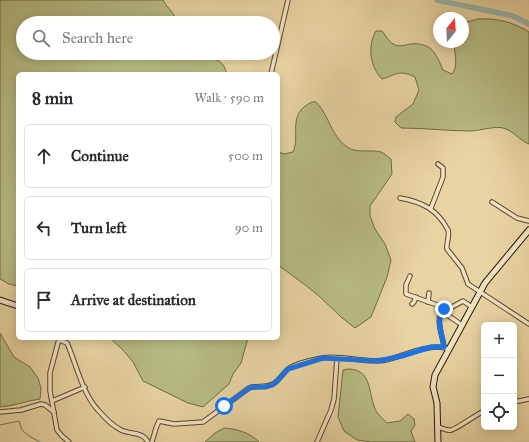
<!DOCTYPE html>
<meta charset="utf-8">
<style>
:root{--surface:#fff;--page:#f7f7f7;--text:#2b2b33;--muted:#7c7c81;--line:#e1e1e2}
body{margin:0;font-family:"IM FELL Great Primer",serif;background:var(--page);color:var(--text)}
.controls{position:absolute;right:12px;bottom:12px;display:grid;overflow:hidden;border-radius:6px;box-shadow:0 2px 10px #0003}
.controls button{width:36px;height:36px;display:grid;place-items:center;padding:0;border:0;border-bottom:1px solid var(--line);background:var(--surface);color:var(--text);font:20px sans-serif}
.compass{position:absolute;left:433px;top:12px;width:36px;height:36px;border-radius:50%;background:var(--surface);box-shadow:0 2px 10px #0003;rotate:18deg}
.stop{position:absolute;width:12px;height:12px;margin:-9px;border:3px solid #1a73e8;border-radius:50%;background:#fff}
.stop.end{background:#1a73e8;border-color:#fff;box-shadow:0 1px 4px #0008}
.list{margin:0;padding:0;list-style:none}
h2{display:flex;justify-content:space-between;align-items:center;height:52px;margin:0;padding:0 16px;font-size:17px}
h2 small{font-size:13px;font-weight:400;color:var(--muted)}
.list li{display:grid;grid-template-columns:26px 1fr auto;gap:12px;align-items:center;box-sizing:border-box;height:64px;margin:0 8px 8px;padding:0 8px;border:1px solid var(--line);border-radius:6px}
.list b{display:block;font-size:15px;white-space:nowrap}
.list em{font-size:13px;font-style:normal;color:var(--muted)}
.icon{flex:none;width:22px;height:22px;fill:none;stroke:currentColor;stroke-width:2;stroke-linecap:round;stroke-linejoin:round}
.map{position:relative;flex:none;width:529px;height:442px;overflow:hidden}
.search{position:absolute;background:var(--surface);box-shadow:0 2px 10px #0003;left:16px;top:16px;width:264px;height:44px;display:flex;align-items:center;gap:10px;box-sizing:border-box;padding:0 14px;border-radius:22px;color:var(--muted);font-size:15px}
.panel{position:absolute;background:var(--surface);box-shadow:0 2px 10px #0003;left:16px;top:72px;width:264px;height:268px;border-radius:6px}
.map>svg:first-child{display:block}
.green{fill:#b7bc84;stroke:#716a44}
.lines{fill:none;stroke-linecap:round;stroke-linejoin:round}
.stream{stroke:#6c7768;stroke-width:1}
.river{stroke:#98b7aa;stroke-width:5.5}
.street-casing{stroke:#5a472c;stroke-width:5.5}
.secondary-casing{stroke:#2b1804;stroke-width:7}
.street{stroke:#f0e2c3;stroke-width:3.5}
.secondary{stroke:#f0e2c3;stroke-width:5}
.route{stroke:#1a73e8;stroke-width:5}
</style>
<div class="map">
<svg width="529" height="442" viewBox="0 0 529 442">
<rect width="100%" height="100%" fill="#e8d3a2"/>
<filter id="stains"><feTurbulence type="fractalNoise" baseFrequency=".005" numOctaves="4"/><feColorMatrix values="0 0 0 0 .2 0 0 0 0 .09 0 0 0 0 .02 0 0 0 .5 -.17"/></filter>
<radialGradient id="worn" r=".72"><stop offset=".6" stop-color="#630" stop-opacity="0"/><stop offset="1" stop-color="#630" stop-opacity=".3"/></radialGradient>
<!-- green -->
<g class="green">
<path d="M 0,0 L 163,0 C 166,7 172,10 175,17 L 172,23 L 23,23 L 23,53 L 178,53 C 192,58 213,53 223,65 C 225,67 226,72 227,74 L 18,74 L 18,286 L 9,284 L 0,279 Z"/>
<path d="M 478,19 C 497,18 513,22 529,32 L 529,144 C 519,140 514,131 503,128 C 496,126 481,130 472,131 C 448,131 425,128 401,128 L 395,122 L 396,117 L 413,104 L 419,90 L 415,77 C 399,69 396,75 382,79 C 370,67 367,46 376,31 L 382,31 C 386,36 390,43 395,45 C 401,47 405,45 410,44 C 432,42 436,54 443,70 L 452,74 C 459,67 454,51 454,42 L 463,42 L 463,23 Z"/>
<path d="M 312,102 L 316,102 C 329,115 331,136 347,147 C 357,154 370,149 381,152 C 384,153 388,157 391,159 L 392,174 L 370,206 L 370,216 L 375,229 L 385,244 L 391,260 L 387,277 L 371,317 L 355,328 L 341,317 L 319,296 L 304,284 L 278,265 L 278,152 L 284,154 L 293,152 C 301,136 286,114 312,102 Z"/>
<path d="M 0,333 L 14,357 L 30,367 L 38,378 L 41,388 L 40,399 C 25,401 14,406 0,407 Z"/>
<path d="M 110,338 L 248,338 L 241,363 L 233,374 L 229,384 L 203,407 L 188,403 L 143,381 L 133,362 L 122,349 Z"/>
<path d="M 348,369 C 372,369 368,392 375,409 C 377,414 383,419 387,423 L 400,421 L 408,414 L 414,419 L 415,425 L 411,431 L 415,442 L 372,442 L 357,440 L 344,431 L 338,417 L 343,370 Z"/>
<path d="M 224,428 C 237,429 249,432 259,442 L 205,442 L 215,433 Z"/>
</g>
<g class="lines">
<!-- stream -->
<path class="stream" d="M 0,425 L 19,421 L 22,430 L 29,436 L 40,442"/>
<!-- river -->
<path class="river" d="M 437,0 L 513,16 L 529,24"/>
<!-- street casing -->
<g class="street-casing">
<g id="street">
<path d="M 271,74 L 288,0"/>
<path d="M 400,198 C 422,202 437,209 448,230 C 450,236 446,243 447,249 L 462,268 L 468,284 L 529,324"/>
<path d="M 492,202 L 517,218 L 529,221"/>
<path d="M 431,208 L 443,177 L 443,168 L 438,164"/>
<path d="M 410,276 L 406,285 L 406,294 L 440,306 L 445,311"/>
<path d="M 428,302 L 429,293"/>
<path d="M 412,304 L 414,302 L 416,297"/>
<path d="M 443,312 L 462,325"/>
<path d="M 59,339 L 50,373 L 50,391 L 57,430 L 62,436 L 69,442"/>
<path d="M 59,340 L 67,343 C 76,363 82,393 98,410 C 104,417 113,426 121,430 C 131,435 142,431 148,442"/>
<path d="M 444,347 C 443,337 436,322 441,313 L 463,301 L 472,307"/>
<path d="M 52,401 L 85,387"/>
<path d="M 514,402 L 529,399"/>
<path d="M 0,412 L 21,410 L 41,404 L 45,405 L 54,412"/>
<path d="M 438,427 C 442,428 447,431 451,430 C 455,430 477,414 484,411"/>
<path d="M 152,442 L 156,428 L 159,421 L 174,424 L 203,422 L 249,388 C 257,385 265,388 273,384 C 279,381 282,374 288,369 C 296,363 312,360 322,358 C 342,354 364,364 386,360 C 403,356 433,342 448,349"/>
<path d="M 317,442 L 331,410 L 334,399 L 337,358"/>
</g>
</g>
<!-- secondary casing -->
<g class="secondary-casing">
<g id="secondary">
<path d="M 0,300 L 18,306"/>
<path d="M 438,442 L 437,403 L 433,387 L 435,375 L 485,283 L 529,230"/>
</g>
</g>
<!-- street -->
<use href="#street" class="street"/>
<!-- secondary -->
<use href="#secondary" class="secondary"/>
</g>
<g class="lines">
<!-- route -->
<path class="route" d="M 224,406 L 251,387 L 265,387 L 272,385 L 278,380 L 288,369 L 323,358 L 378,361 L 402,356 L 431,347 L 444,347 C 443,337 434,317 445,311 L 444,309"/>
</g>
<rect width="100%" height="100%" filter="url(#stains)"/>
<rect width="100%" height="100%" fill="url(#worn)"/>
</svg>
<div class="controls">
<button>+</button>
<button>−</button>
<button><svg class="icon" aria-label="locate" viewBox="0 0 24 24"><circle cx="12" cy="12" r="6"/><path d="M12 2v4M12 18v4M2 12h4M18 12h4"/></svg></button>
</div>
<svg class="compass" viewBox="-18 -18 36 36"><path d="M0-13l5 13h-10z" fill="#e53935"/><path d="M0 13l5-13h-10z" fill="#7c7c81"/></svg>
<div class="stop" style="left:224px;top:406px"></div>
<div class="stop end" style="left:444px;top:309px"></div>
<div class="search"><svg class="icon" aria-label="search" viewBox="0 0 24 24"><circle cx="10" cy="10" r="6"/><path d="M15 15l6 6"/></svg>Search here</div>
<section class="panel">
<h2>8 min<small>Walk · 590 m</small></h2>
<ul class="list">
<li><svg class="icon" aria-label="ahead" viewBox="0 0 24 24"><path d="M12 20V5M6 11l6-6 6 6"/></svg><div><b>Continue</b></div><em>500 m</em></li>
<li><svg class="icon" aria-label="left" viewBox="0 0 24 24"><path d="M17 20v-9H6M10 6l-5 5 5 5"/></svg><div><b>Turn left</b></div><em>90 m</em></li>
<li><svg class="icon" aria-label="arrive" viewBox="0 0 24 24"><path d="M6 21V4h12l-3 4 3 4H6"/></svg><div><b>Arrive at destination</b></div></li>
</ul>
</section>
</div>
